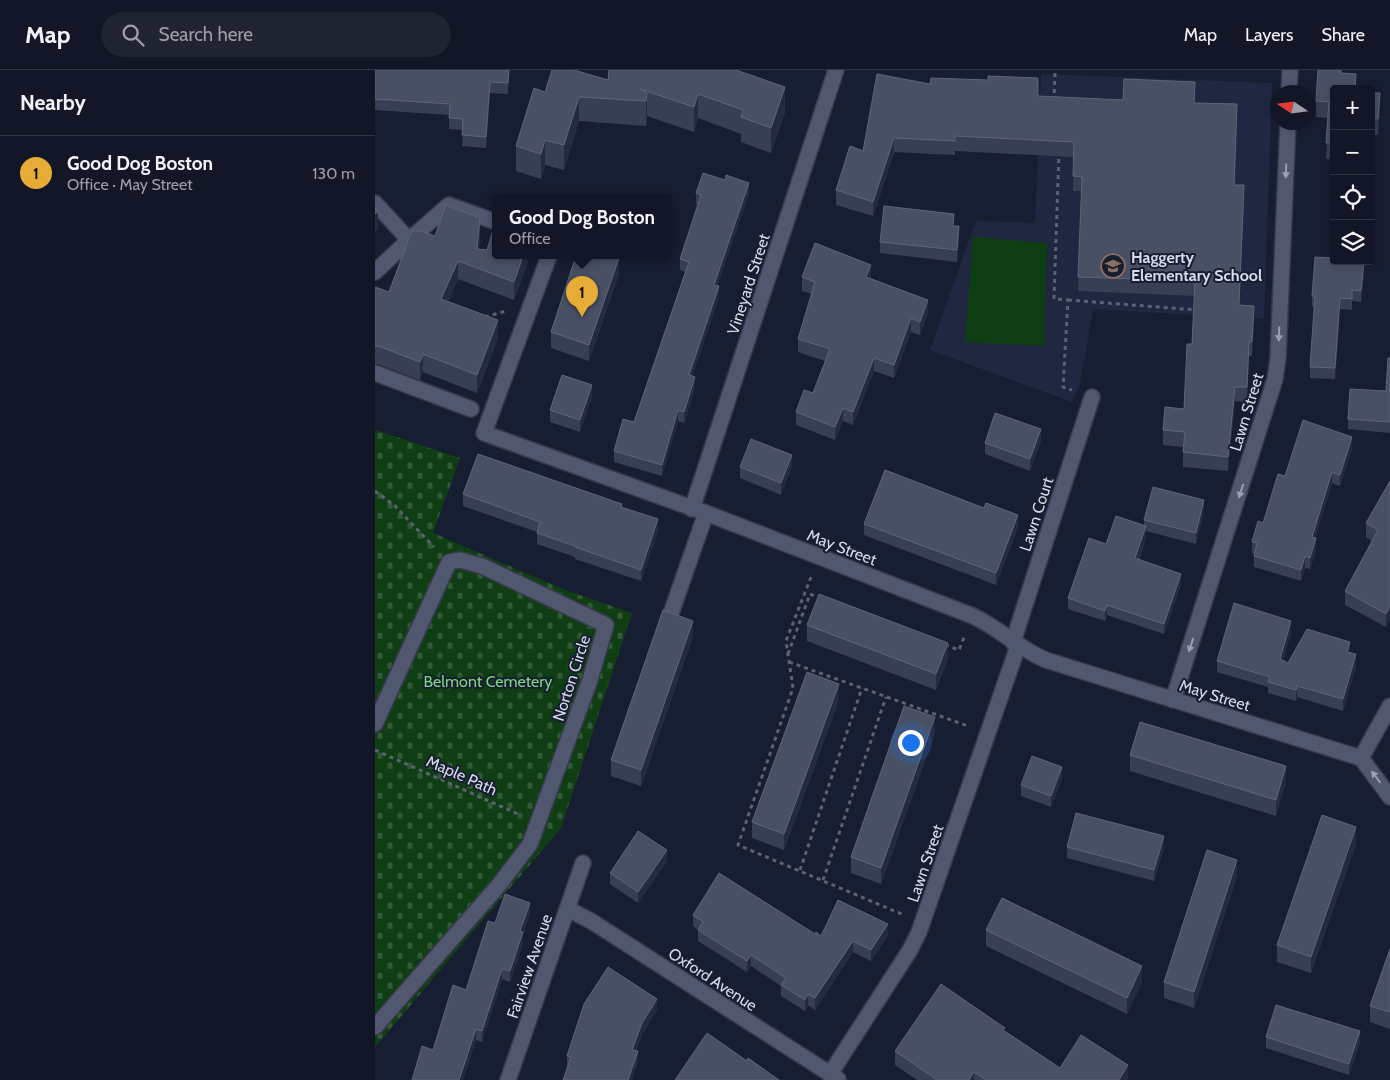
<!DOCTYPE html>
<meta charset="utf-8">
<style>
:root{--surface:#121626;--page:#1f2332;--text:#f1f3f6;--muted:#9c9fa7;--line:#313543;--accent:#e6ac36}
body{margin:0;font-family:Cabin,sans-serif;background:var(--page);color:var(--text)}
.controls{position:absolute;right:15px;top:15px;display:grid;overflow:hidden;border-radius:5px;box-shadow:0 2px 8px #0003}
.controls button{width:45px;height:45px;display:grid;place-items:center;padding:0;border:0;border-bottom:1px solid var(--line);background:var(--surface);color:var(--text);font:25px sans-serif}
.compass{position:absolute;left:895px;top:15px;width:45px;height:45px;border-radius:50%;background:var(--surface);box-shadow:0 2px 8px #0003;rotate:283deg}
.you{position:absolute;left:535px;top:672px;width:18px;height:18px;margin:-12px;border:4px solid #fff;border-radius:50%;background:#1a73e8;box-shadow:0 0 0 8px #1a73e833}
.badge{display:grid;place-items:center;width:32px;height:32px;border-radius:50%;background:var(--accent);color:#111;font-size:16px;font-weight:700}
.pin{position:absolute;translate:-50% -41px;filter:drop-shadow(0 1px 2px #0008)}
.pin::after{content:'';position:absolute;top:26px;width:18px;height:15px;background:inherit;clip-path:polygon(0 0,100% 0,50% 100%)}
.popup{position:absolute;left:117px;top:124px;width:180px;height:65px;box-sizing:border-box;display:grid;place-content:center;border-radius:5px;background:var(--surface);filter:drop-shadow(0 1px 4px #0005);font-size:16px;white-space:nowrap;color:var(--muted)}
.popup b{font-size:19px;color:var(--text)}
.popup::after{content:'';position:absolute;left:50%;top:100%;margin-left:-10px;border:10px solid transparent;border-top-color:var(--surface)}
.list{margin:0;padding:0;list-style:none}
h2{display:flex;justify-content:space-between;align-items:center;height:65px;margin:0;padding:0 20px;font-size:21px}
h2 small{font-size:16px;font-weight:400;color:var(--muted)}
.list li{display:grid;grid-template-columns:32px 1fr auto;gap:15px;align-items:center;box-sizing:border-box;height:75px;padding:0 20px;border-top:1px solid var(--line)}
.list b{display:block;font-size:19px;white-space:nowrap}
.list p{margin:0;font-size:16px;white-space:nowrap;color:var(--muted)}
.list em{font-size:16px;font-style:normal;color:var(--muted)}
.icon{flex:none;width:28px;height:28px;fill:none;stroke:currentColor;stroke-width:2;stroke-linecap:round;stroke-linejoin:round}
.map{position:relative;flex:none;width:1015px;height:1010px;overflow:hidden}
header{display:flex;align-items:center;gap:30px;box-sizing:border-box;height:70px;padding:0 25px;background:var(--surface);border-bottom:1px solid var(--line)}
header strong{font-size:24px}
nav{display:flex;gap:28px;margin-inline-start:auto;font-size:18px}
.search{width:350px;height:45px;background:var(--page);display:flex;align-items:center;gap:12px;box-sizing:border-box;padding:0 18px;border-radius:28px;color:var(--muted);font-size:19px}
main{display:flex}
aside{flex:1;background:var(--surface)}
.map>svg:first-child{display:block}
.built{fill:#202740}
.cemetery{fill:url(#cemetery-stones)}
.green{fill:#103e14}
.lines{fill:none;stroke-linecap:round;stroke-linejoin:round}
.service-casing{stroke:#363a4b;stroke-width:18}
.minor-casing{stroke:#363a4b;stroke-width:18}
.path{stroke:#5c6274;stroke-width:3;stroke-dasharray:4 4;stroke-linecap:butt}
.service{stroke:#50576f;stroke-width:15}
.minor{stroke:#50576f;stroke-width:15}
.wall{fill:#383f54}
.shaded-wall{fill:#242b40}
.building{fill:#495064;stroke:#5f6579}
.oneway{fill:#9aa0b2}
.labels{text-anchor:middle;stroke-width:4;stroke-linejoin:round;paint-order:stroke}
.poi-label{font-size:16px;font-weight:bold;fill:#d6dbe9;stroke:#181e32;text-anchor:start}
.street-label{font-size:16px;fill:#d6dbe9;stroke:#181e32}
.park-label{font-size:16px;fill:#7dd77e;stroke:#181e32}
</style>
<header>
<strong>Map</strong>
<div class="search"><svg class="icon" aria-label="search" viewBox="0 0 24 24"><circle cx="10" cy="10" r="6"/><path d="M15 15l6 6"/></svg>Search here</div>
<nav><a>Map</a><a>Layers</a><a>Share</a></nav>
</header>
<main>
<aside>
<h2>Nearby<small></small></h2>
<ul class="list">
<li><span class="badge">1</span><div><b>Good Dog Boston</b><p>Office · May Street</p></div><em>130 m</em></li>
</ul>
</aside>
<div class="map">
<svg width="1015" height="1010" viewBox="0 0 1015 1010">
<defs>
<pattern id="cemetery-stones" width="16" height="16" patternUnits="userSpaceOnUse" patternTransform="scale(1.25)"><rect width="16" height="16" fill="#103e14"/><path d="M2 7V4a2 2 0 0 1 4 0v3zM10 15v-3a2 2 0 0 1 4 0v3z" fill="#325936"/></pattern>
</defs>
<rect width="100%" height="100%" fill="#181e32"/>
<!-- built -->
<path class="built" d="M 666,4 L 897,13 L 889,249 L 718,239 L 705,313 L 697,332 L 555,280 L 601,151 L 660,153 Z"/>
<!-- cemetery -->
<path class="cemetery" d="M 0,360 L 85,388 L 58,463 L 190,520 L 257,543 L 186,758 L 0,977 Z"/>
<!-- green -->
<path class="green" d="M 598,167 L 672,173 L 669,276 L 590,272 Z"/>
<g class="lines">
<!-- service casing -->
<g class="service-casing">
<g id="service">
<path d="M 0,133 L 34,170 L 0,202"/>
<path d="M 34,170 L 74,135 L 121,152"/>
<path d="M 0,303 L 96,339"/>
<path d="M 294,549 L 331,443"/>
<path d="M 0,654 L 74,492 L 85,490 L 107,496 L 231,555 L 215,610 L 155,774 L 124,815 L 0,957"/>
</g>
</g>
<!-- minor casing -->
<g class="minor-casing">
<g id="minor">
<path d="M 914,22 L 915,0"/>
<path d="M 174,186 L 109,363 L 331,443 L 598,546 C 624,558 644,579 671,590 L 986,688"/>
<path d="M 317,439 L 461,0"/>
<path d="M 638,572 L 717,327"/>
<path d="M 798,630 L 900,309 L 903,288 L 913,52"/>
<path d="M 986,688 L 1015,636"/>
<path d="M 986,688 L 1015,727"/>
<path d="M 193,839 L 216,851 L 463,1009"/>
<path d="M 455,1004 L 535,880 L 544,862 L 643,576"/>
<path d="M 133,1010 L 208,793"/>
</g>
</g>
<!-- path -->
<g class="path">
<path d="M 679,31 L 680,2"/>
<path d="M 684,81 L 679,229 L 693,230 L 688,317 L 697,320"/>
<path d="M 693,230 L 822,240"/>
<path d="M 110,247 L 131,241"/>
<path d="M 0,421 L 20,436 L 59,477"/>
<path d="M 436,507 L 411,571 L 418,618 L 363,775 L 529,845"/>
<path d="M 570,575 L 584,580 L 590,565"/>
<path d="M 413,584 L 435,524 L 445,528"/>
<path d="M 414,592 L 593,656"/>
<path d="M 0,680 L 143,744"/>
<path d="M 425,800 L 487,618"/>
<path d="M 448,810 L 511,627"/>
</g>
<!-- service -->
<use href="#service" class="service"/>
<!-- minor -->
<use href="#minor" class="minor"/>
</g>
<!-- wall -->
<g class="wall">
<path d="M 0,0 L 134,0 L 133,24 L 115,23 L 111,78 L 87,76 L 88,60 L 74,59 L 74,45 L 0,40 Z"/>
<path d="M 234,0 L 410,42 L 396,83 L 366,72 L 366,64 L 323,48 L 319,62 L 272,46 L 271,56 L 204,51 L 189,100 L 170,95 L 166,109 L 141,101 L 141,76 L 170,22 L 233,10 Z"/>
<path d="M 966,3 L 981,19 L 959,19 L 959,90 L 951,89 L 953,48 L 941,47 L 941,31 Z"/>
<path d="M 555,14 L 663,26 L 820,33 L 862,49 L 860,115 L 869,130 L 864,235 L 879,250 L 877,286 L 874,286 L 872,332 L 860,331 L 853,401 L 808,397 L 808,377 L 788,375 L 788,360 L 809,339 L 817,274 L 820,226 L 703,221 L 707,121 L 698,121 L 699,87 L 580,81 L 580,85 L 519,82 L 498,146 L 461,135 L 461,120 L 488,81 Z"/>
<path d="M 996,23 L 1005,40 L 1003,65 L 996,65 Z"/>
<path d="M 321,123 L 374,124 L 342,216 L 344,227 L 317,306 L 320,318 L 309,353 L 303,351 L 287,406 L 239,392 L 239,381 L 259,352 L 310,202 L 305,200 L 305,189 L 323,135 L 321,134 Z"/>
<path d="M 579,156 L 584,168 L 582,192 L 505,183 L 505,172 Z"/>
<path d="M 105,166 L 104,179 L 121,186 L 155,186 L 139,230 L 83,209 L 73,231 L 123,268 L 102,323 L 48,302 L 45,310 L 3,294 L 0,295 L 0,217 L 14,222 Z"/>
<path d="M 989,202 L 986,232 L 977,231 L 977,240 L 965,239 L 960,309 L 935,308 L 935,297 L 939,237 L 937,237 L 937,226 Z"/>
<path d="M 244,204 L 214,291 L 176,278 L 176,262 Z"/>
<path d="M 427,207 L 496,208 L 553,243 L 545,265 L 536,262 L 519,308 L 499,301 L 478,355 L 468,351 L 460,370 L 421,355 L 421,342 L 438,323 L 450,291 L 423,282 L 423,269 L 437,224 L 427,221 Z"/>
<path d="M 1015,288 L 1015,363 L 973,359 L 973,349 L 1011,321 Z"/>
<path d="M 217,326 L 205,362 L 175,352 L 175,340 Z"/>
<path d="M 666,370 L 655,401 L 610,384 L 610,373 Z"/>
<path d="M 977,378 L 965,416 L 957,413 L 940,468 L 941,480 L 935,499 L 930,498 L 926,511 L 879,497 L 879,484 L 877,483 L 877,472 L 888,453 L 910,406 Z"/>
<path d="M 417,396 L 406,425 L 365,408 L 365,397 Z"/>
<path d="M 1015,411 L 1011,557 L 970,535 L 970,521 L 997,471 L 991,467 L 991,453 Z"/>
<path d="M 88,424 L 247,437 L 283,460 L 266,511 L 200,489 L 200,487 L 162,474 L 162,462 L 88,436 Z"/>
<path d="M 609,438 L 643,457 L 621,515 L 489,465 L 489,454 Z"/>
<path d="M 829,441 L 821,474 L 771,461 L 771,467 L 764,490 L 806,514 L 789,564 L 732,545 L 730,551 L 693,539 L 693,528 L 731,474 L 769,456 L 769,450 Z"/>
<path d="M 432,555 L 573,589 L 561,620 L 432,571 Z"/>
<path d="M 916,562 L 908,590 L 913,593 L 975,583 L 981,596 L 968,641 L 922,627 L 921,631 L 893,623 L 893,617 L 842,602 L 842,591 Z"/>
<path d="M 318,567 L 266,716 L 236,706 L 236,690 Z"/>
<path d="M 464,630 L 409,780 L 377,768 L 377,752 Z"/>
<path d="M 560,663 L 506,814 L 476,803 L 476,787 Z"/>
<path d="M 755,685 L 911,712 L 901,746 L 755,701 Z"/>
<path d="M 687,708 L 676,737 L 646,726 L 646,715 Z"/>
<path d="M 981,774 L 936,903 L 902,892 L 902,875 Z"/>
<path d="M 692,777 L 789,777 L 779,811 L 692,788 Z"/>
<path d="M 292,791 L 263,833 L 235,814 L 235,803 Z"/>
<path d="M 862,806 L 819,938 L 789,928 L 789,912 Z"/>
<path d="M 155,843 L 148,865 L 148,873 L 135,912 L 127,909 L 107,972 L 101,970 L 88,1010 L 37,1010 L 58,980 L 91,920 Z"/>
<path d="M 318,845 L 446,866 L 513,865 L 496,891 L 478,882 L 440,940 L 433,935 L 430,941 L 406,926 L 406,916 L 376,896 L 372,902 L 323,871 L 323,860 L 318,856 Z"/>
<path d="M 611,860 L 767,912 L 752,944 L 611,876 Z"/>
<path d="M 1015,879 L 1015,959 L 995,952 L 995,936 Z"/>
<path d="M 282,940 L 267,964 L 261,981 L 263,993 L 192,997 L 192,986 Z"/>
<path d="M 630,961 L 685,998 L 753,1009 L 753,1010 L 542,1010 L 520,995 L 520,981 Z"/>
<path d="M 891,967 L 985,972 L 974,1005 L 891,978 Z"/>
</g>
<!-- shaded-wall -->
<g class="shaded-wall">
<path d="M 115,12 L 115,23 L 111,78 L 111,67 Z"/>
<path d="M 410,17 L 410,42 L 396,83 L 396,58 Z"/>
<path d="M 272,23 L 272,47 L 271,56 L 271,31 Z"/>
<path d="M 1005,23 L 1005,40 L 1003,65 L 1003,49 Z"/>
<path d="M 323,24 L 323,48 L 319,62 L 319,37 Z"/>
<path d="M 204,27 L 204,51 L 189,100 L 189,75 Z"/>
<path d="M 862,34 L 862,49 L 859,129 L 859,115 Z"/>
<path d="M 519,68 L 519,82 L 498,146 L 498,132 Z"/>
<path d="M 170,70 L 170,95 L 166,109 L 166,84 Z"/>
<path d="M 374,113 L 374,124 L 339,226 L 339,215 Z"/>
<path d="M 869,115 L 869,130 L 864,250 L 864,235 Z"/>
<path d="M 3,142 L 3,159 L 0,162 L 0,144 Z"/>
<path d="M 105,148 L 105,166 L 102,197 L 102,179 Z"/>
<path d="M 584,156 L 584,168 L 582,192 L 582,180 Z"/>
<path d="M 148,186 L 155,186 L 139,230 L 139,212 Z"/>
<path d="M 244,188 L 244,204 L 214,291 L 214,275 Z"/>
<path d="M 83,191 L 83,209 L 66,247 L 66,229 Z"/>
<path d="M 989,191 L 989,202 L 986,232 L 986,221 Z"/>
<path d="M 496,195 L 496,208 L 491,207 Z"/>
<path d="M 344,216 L 344,227 L 314,316 L 314,305 Z"/>
<path d="M 965,228 L 965,239 L 960,309 L 960,298 Z"/>
<path d="M 553,230 L 553,243 L 545,265 L 545,252 Z"/>
<path d="M 879,236 L 879,250 L 877,286 L 877,272 Z"/>
<path d="M 536,248 L 536,262 L 519,308 L 519,295 Z"/>
<path d="M 123,250 L 123,268 L 102,323 L 102,305 Z"/>
<path d="M 874,271 L 874,286 L 872,332 L 872,317 Z"/>
<path d="M 48,284 L 48,302 L 45,310 L 45,292 Z"/>
<path d="M 499,288 L 499,301 L 478,355 L 478,342 Z"/>
<path d="M 320,307 L 320,318 L 309,353 L 309,342 Z"/>
<path d="M 217,315 L 217,326 L 205,362 L 205,350 Z"/>
<path d="M 860,317 L 860,331 L 853,401 L 853,387 Z"/>
<path d="M 468,338 L 468,351 L 460,370 L 460,357 Z"/>
<path d="M 303,340 L 303,351 L 287,406 L 287,395 Z"/>
<path d="M 666,359 L 666,370 L 655,401 L 655,389 Z"/>
<path d="M 977,367 L 977,378 L 965,416 L 965,405 Z"/>
<path d="M 417,385 L 417,396 L 406,425 L 406,413 Z"/>
<path d="M 957,402 L 957,413 L 937,478 L 937,467 Z"/>
<path d="M 829,430 L 829,441 L 821,474 L 821,463 Z"/>
<path d="M 643,445 L 643,457 L 621,515 L 621,503 Z"/>
<path d="M 283,449 L 283,460 L 266,511 L 266,500 Z"/>
<path d="M 771,456 L 771,467 L 760,499 L 760,488 Z"/>
<path d="M 941,468 L 941,480 L 935,499 L 935,488 Z"/>
<path d="M 930,486 L 930,498 L 926,511 L 926,500 Z"/>
<path d="M 806,504 L 806,514 L 789,564 L 789,554 Z"/>
<path d="M 732,535 L 732,545 L 730,551 L 730,541 Z"/>
<path d="M 1015,536 L 1015,550 L 1011,557 L 1011,544 Z"/>
<path d="M 318,551 L 318,567 L 266,716 L 266,700 Z"/>
<path d="M 916,551 L 916,562 L 905,600 L 905,589 Z"/>
<path d="M 975,572 L 975,583 L 972,582 Z"/>
<path d="M 573,573 L 573,589 L 561,620 L 561,604 Z"/>
<path d="M 981,584 L 981,596 L 968,641 L 968,629 Z"/>
<path d="M 464,614 L 464,630 L 409,780 L 409,764 Z"/>
<path d="M 922,616 L 922,627 L 921,631 L 921,620 Z"/>
<path d="M 560,647 L 560,663 L 506,814 L 506,798 Z"/>
<path d="M 911,696 L 911,712 L 901,746 L 901,730 Z"/>
<path d="M 687,697 L 687,708 L 676,737 L 676,726 Z"/>
<path d="M 981,757 L 981,774 L 936,903 L 936,887 Z"/>
<path d="M 789,766 L 789,777 L 779,811 L 779,800 Z"/>
<path d="M 292,780 L 292,791 L 263,833 L 263,822 Z"/>
<path d="M 862,790 L 862,806 L 819,938 L 819,922 Z"/>
<path d="M 155,833 L 155,843 L 148,865 L 148,873 L 135,912 L 135,901 L 145,861 Z"/>
<path d="M 513,854 L 513,865 L 496,891 L 496,880 Z"/>
<path d="M 478,871 L 478,882 L 440,940 L 440,928 Z"/>
<path d="M 376,885 L 376,896 L 372,902 L 372,891 Z"/>
<path d="M 767,896 L 767,912 L 752,944 L 752,928 Z"/>
<path d="M 127,899 L 127,909 L 107,972 L 107,961 Z"/>
<path d="M 433,924 L 433,935 L 430,941 L 430,930 Z"/>
<path d="M 282,929 L 282,940 L 267,964 L 257,991 L 257,980 L 267,953 Z"/>
<path d="M 101,959 L 101,970 L 88,1010 L 84,1010 Z"/>
<path d="M 985,961 L 985,972 L 974,1005 L 974,994 Z"/>
<path d="M 263,981 L 263,993 L 257,1010 L 253,1010 Z"/>
<path d="M 753,995 L 753,1010 L 744,1010 Z"/>
<path d="M 599,1002 L 599,1010 L 594,1010 Z"/>
</g>
<!-- building -->
<g class="building">
<path d="M 0,0 L 134,0 L 133,13 L 115,12 L 111,67 L 87,65 L 88,49 L 74,48 L 75,34 L 0,29 Z"/>
<path d="M 177,0 L 199,0 L 233,10 L 234,0 L 361,0 L 410,17 L 396,58 L 366,47 L 368,40 L 323,24 L 319,37 L 265,19 L 272,23 L 271,31 L 204,27 L 189,75 L 170,70 L 166,84 L 141,76 L 159,18 L 170,22 Z"/>
<path d="M 943,0 L 966,0 L 966,3 L 981,4 L 980,19 L 959,19 L 959,73 L 951,73 L 954,32 L 941,31 Z"/>
<path d="M 502,4 L 555,14 L 556,8 L 613,10 L 613,6 L 663,8 L 663,26 L 748,30 L 749,9 L 820,12 L 819,33 L 862,34 L 859,115 L 869,115 L 864,235 L 879,236 L 877,272 L 874,271 L 872,317 L 860,317 L 853,387 L 808,382 L 810,362 L 788,360 L 790,337 L 809,339 L 812,274 L 817,274 L 820,211 L 703,207 L 707,107 L 698,106 L 699,72 L 580,66 L 580,71 L 519,68 L 498,132 L 461,120 L 475,76 L 488,81 Z"/>
<path d="M 996,23 L 1005,23 L 1003,49 L 996,48 Z"/>
<path d="M 328,103 L 350,110 L 351,105 L 374,113 L 339,215 L 344,216 L 314,305 L 320,307 L 309,342 L 303,340 L 287,395 L 239,381 L 248,349 L 259,352 L 314,192 L 305,189 L 326,125 L 321,123 Z"/>
<path d="M 71,135 L 105,148 L 102,179 L 112,180 L 121,150 L 121,186 L 148,186 L 139,212 L 83,191 L 66,229 L 123,250 L 102,305 L 48,284 L 45,292 L 3,276 L 0,277 L 0,217 L 14,222 L 36,163 L 38,161 L 46,161 L 60,166 Z"/>
<path d="M 509,136 L 579,144 L 578,156 L 584,156 L 582,180 L 505,172 Z"/>
<path d="M 0,138 L 3,142 L 0,144 Z"/>
<path d="M 440,173 L 496,195 L 491,207 L 553,230 L 545,252 L 536,248 L 519,295 L 499,288 L 478,342 L 468,338 L 460,357 L 421,342 L 429,320 L 438,323 L 455,279 L 423,269 L 440,212 L 427,207 Z"/>
<path d="M 201,186 L 238,186 L 244,188 L 214,275 L 176,262 Z"/>
<path d="M 940,187 L 959,188 L 959,191 L 989,191 L 986,221 L 977,220 L 977,229 L 965,228 L 960,298 L 935,297 L 940,226 L 937,226 Z"/>
<path d="M 1013,288 L 1015,288 L 1015,352 L 973,349 L 975,319 L 1011,321 Z"/>
<path d="M 187,305 L 217,315 L 205,350 L 175,340 Z"/>
<path d="M 620,343 L 666,359 L 655,389 L 610,373 Z"/>
<path d="M 928,350 L 977,367 L 965,405 L 957,402 L 937,467 L 941,468 L 935,488 L 930,486 L 926,500 L 879,486 L 882,473 L 877,472 L 883,451 L 888,453 L 903,404 L 910,406 Z"/>
<path d="M 376,369 L 417,385 L 406,413 L 365,397 Z"/>
<path d="M 103,384 L 247,434 L 246,437 L 283,449 L 266,500 L 200,477 L 200,476 L 162,463 L 165,452 L 88,424 Z"/>
<path d="M 510,400 L 609,438 L 611,433 L 643,445 L 621,503 L 489,454 Z"/>
<path d="M 1015,411 L 1015,536 L 1011,544 L 970,521 L 1003,460 L 991,453 Z"/>
<path d="M 778,417 L 829,430 L 821,463 L 769,450 Z"/>
<path d="M 741,446 L 771,456 L 760,488 L 806,504 L 789,554 L 732,535 L 730,541 L 693,528 L 714,468 L 731,474 Z"/>
<path d="M 444,524 L 573,573 L 561,604 L 432,555 Z"/>
<path d="M 859,533 L 916,551 L 905,589 L 913,593 L 932,559 L 975,572 L 972,582 L 981,584 L 968,629 L 922,616 L 921,620 L 893,612 L 895,607 L 842,591 Z"/>
<path d="M 288,540 L 318,551 L 266,700 L 236,690 Z"/>
<path d="M 432,602 L 464,614 L 409,764 L 377,752 Z"/>
<path d="M 529,636 L 560,647 L 506,798 L 476,787 Z"/>
<path d="M 765,652 L 911,696 L 901,730 L 755,685 Z"/>
<path d="M 657,686 L 687,697 L 676,726 L 646,715 Z"/>
<path d="M 701,743 L 789,766 L 779,800 L 692,777 Z"/>
<path d="M 947,745 L 981,757 L 936,887 L 902,875 Z"/>
<path d="M 263,761 L 292,780 L 263,822 L 235,803 Z"/>
<path d="M 832,780 L 862,790 L 819,922 L 789,912 Z"/>
<path d="M 344,803 L 440,864 L 441,862 L 446,866 L 463,830 L 513,854 L 496,880 L 478,871 L 440,928 L 433,924 L 430,930 L 406,915 L 411,908 L 376,885 L 372,891 L 323,860 L 328,852 L 318,845 Z"/>
<path d="M 130,824 L 155,833 L 145,861 L 148,862 L 135,901 L 127,899 L 107,961 L 101,959 L 84,1010 L 37,1010 L 47,976 L 58,980 L 78,915 L 91,920 L 113,851 L 120,853 Z"/>
<path d="M 627,828 L 767,896 L 752,928 L 611,860 Z"/>
<path d="M 1015,879 L 1015,942 L 995,936 Z"/>
<path d="M 233,897 L 282,929 L 267,953 L 257,980 L 263,981 L 253,1010 L 188,1010 L 196,987 L 192,986 L 209,934 Z"/>
<path d="M 566,914 L 630,958 L 628,960 L 685,998 L 706,965 L 753,995 L 744,1010 L 611,1010 L 599,1002 L 594,1010 L 562,1010 L 520,981 Z"/>
<path d="M 901,935 L 985,961 L 974,994 L 891,967 Z"/>
<path d="M 332,963 L 372,991 L 373,988 L 404,1010 L 300,1010 Z"/>
</g>
<!-- one-way arrows -->
<defs><path id="oneway-solid" d="M-6-.8H1V-3.2L6.5 0L1 3.2V.8H-6Z" transform="scale(1.25)"/></defs>
<g class="oneway">
<use href="#oneway-solid" transform="translate(911 101) rotate(92)"/>
<use href="#oneway-solid" transform="translate(904 264) rotate(92)"/>
<use href="#oneway-solid" transform="translate(866 421) rotate(108)"/>
<use href="#oneway-solid" transform="translate(816 575) rotate(108)"/>
<use href="#oneway-solid" transform="translate(1001 707) rotate(-127)"/>
</g>
<!-- icons -->
<defs>
<g id="school-ring" transform="scale(1.25)"><circle r="9.5" fill="#181e32" stroke="#8d6e63" stroke-width="1.5"/><path d="M0-5L7-2L0 1L-7-2ZM-4 1L0 2.5L4 1V4Q0 6-4 4Z" fill="#8d6e63"/></g>
</defs>
<g fill-rule="evenodd">
<use href="#school-ring" x="738" y="196"/>
</g>
<g class="labels">
<!-- poi labels -->
<g class="poi-label">
<text x="756" y="193">Haggerty<tspan x="756" dy="18">Elementary School</tspan></text>
</g>
<!-- street labels -->
<g class="street-label">
<text transform="translate(373 214) rotate(-72)" y="6">Vineyard Street</text>
<text transform="translate(871 342) rotate(-73)" y="6">Lawn Street</text>
<text transform="translate(661 444) rotate(-72)" y="6">Lawn Court</text>
<text transform="translate(467 477) rotate(21)" y="6">May Street</text>
<text transform="translate(196 608) rotate(-72)" y="6">Norton Circle</text>
<text transform="translate(840 625) rotate(17)" y="6">May Street</text>
<text transform="translate(87 705) rotate(24)" y="6">Maple Path</text>
<text transform="translate(550 793) rotate(-71)" y="6">Lawn Street</text>
<text transform="translate(154 896) rotate(-71)" y="6">Fairview Avenue</text>
<text transform="translate(338 909) rotate(33)" y="6">Oxford Avenue</text>
</g>
<!-- park labels -->
<g class="park-label">
<text x="113" y="617">Belmont Cemetery</text>
</g>
</g>
</svg>
<div class="controls">
<button>+</button>
<button>−</button>
<button><svg class="icon" aria-label="locate" viewBox="0 0 24 24"><circle cx="12" cy="12" r="6"/><path d="M12 2v4M12 18v4M2 12h4M18 12h4"/></svg></button>
<button><svg class="icon" aria-label="layers" viewBox="0 0 24 24"><path d="M12 4l9 5-9 5-9-5zM3 14l9 5 9-5"/></svg></button>
</div>
<svg class="compass" viewBox="-18 -18 36 36"><path d="M0-13l5 13h-10z" fill="#e53935"/><path d="M0 13l5-13h-10z" fill="#9c9fa7"/></svg>
<div class="you"></div>
<div class="pin badge" style="left:207px;top:247px">1</div>
<div class="popup"><b>Good Dog Boston</b>Office</div>
</div>
</main>
